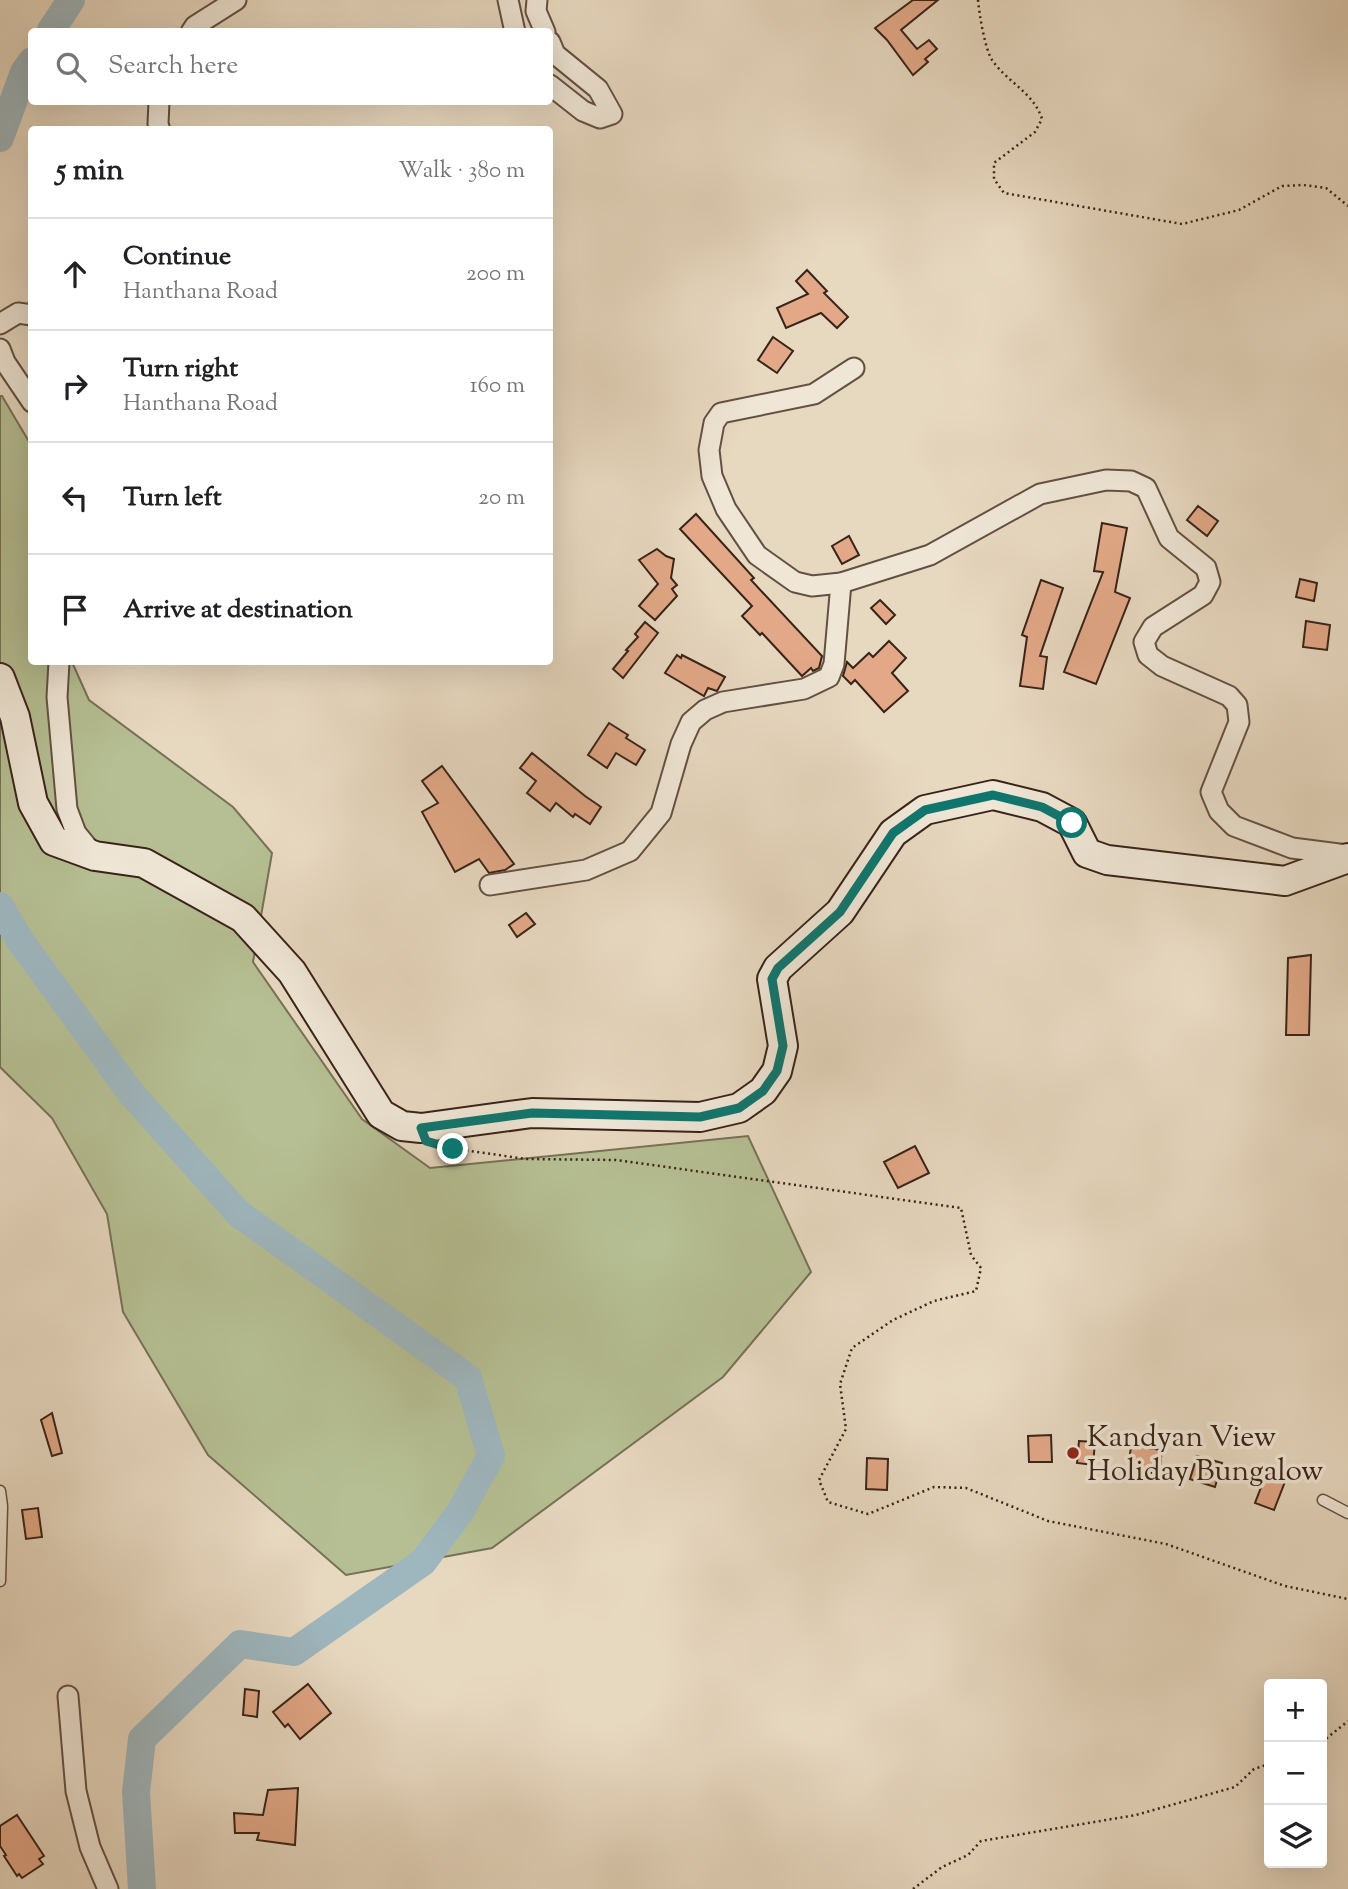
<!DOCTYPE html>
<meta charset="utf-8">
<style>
:root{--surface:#fff;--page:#f2f2f2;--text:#202124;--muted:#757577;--line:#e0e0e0}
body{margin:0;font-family:"Sorts Mill Goudy",serif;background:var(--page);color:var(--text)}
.controls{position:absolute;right:21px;bottom:21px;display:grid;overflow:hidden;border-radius:7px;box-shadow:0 7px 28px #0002}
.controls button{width:63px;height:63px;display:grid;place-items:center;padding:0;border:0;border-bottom:2px solid var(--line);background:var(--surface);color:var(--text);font:35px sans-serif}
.stop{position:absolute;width:21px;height:21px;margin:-16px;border:5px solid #0f766e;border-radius:50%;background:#fff}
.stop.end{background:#0f766e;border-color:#fff;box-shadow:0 2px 7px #0008}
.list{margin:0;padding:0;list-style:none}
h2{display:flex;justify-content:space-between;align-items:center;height:91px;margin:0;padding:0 28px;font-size:30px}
h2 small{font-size:23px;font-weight:400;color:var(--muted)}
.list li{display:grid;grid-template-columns:46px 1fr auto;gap:21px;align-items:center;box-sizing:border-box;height:112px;padding:0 28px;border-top:2px solid var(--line)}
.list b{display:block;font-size:26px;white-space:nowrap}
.list p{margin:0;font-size:23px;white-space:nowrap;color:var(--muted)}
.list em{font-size:23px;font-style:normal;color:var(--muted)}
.icon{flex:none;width:38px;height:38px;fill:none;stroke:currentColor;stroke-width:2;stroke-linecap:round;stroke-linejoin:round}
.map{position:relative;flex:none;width:1348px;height:1889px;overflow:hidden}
.search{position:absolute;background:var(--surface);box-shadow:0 7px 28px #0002;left:28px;top:28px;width:525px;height:77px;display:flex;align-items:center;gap:18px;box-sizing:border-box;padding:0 24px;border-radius:7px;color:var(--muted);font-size:26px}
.panel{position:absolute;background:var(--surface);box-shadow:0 7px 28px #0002;left:28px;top:126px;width:525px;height:539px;border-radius:7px}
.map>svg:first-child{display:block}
.green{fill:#b5bf93;stroke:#777156;stroke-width:2}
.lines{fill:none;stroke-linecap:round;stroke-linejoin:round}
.river{stroke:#9eb6be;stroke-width:28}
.building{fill:#e2a887;stroke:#392318;stroke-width:2}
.lane-casing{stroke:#645042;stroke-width:13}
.street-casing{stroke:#645042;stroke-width:23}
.secondary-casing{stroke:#392318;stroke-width:32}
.path{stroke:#392318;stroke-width:2.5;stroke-dasharray:2 3.5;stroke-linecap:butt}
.lane{stroke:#efe6d6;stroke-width:10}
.street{stroke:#efe6d6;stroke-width:19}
.secondary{stroke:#efe6d6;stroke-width:28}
.route{stroke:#0f766e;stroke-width:9}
.poi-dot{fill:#8f2418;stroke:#efe6d6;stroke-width:2.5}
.labels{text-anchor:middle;stroke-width:7;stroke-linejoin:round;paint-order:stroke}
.poi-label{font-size:30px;fill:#392318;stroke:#efe6d6;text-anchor:start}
</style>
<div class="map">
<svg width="1348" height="1889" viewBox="0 0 1348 1889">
<rect width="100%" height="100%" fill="#e7d8c0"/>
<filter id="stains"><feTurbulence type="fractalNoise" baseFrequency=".00286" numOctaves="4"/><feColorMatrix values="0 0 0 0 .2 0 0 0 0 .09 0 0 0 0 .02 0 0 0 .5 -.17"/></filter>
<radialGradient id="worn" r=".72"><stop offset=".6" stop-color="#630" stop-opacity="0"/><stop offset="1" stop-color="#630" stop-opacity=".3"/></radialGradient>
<!-- green -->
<path class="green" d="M 0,396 L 2,396 L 31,445 L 32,662 L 72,662 L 89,700 L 233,807 L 272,853 L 253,962 L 362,1119 L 430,1168 L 748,1136 L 811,1272 L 723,1377 L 492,1548 L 346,1575 L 208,1455 L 123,1312 L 107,1214 L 52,1118 L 0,1067 Z"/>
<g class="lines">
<!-- river -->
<g class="river">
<path d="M 50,32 L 71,0"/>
<path d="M 0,138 L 24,72 L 32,61"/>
<path d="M 0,906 L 19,939 L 131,1093 L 238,1213 L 468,1378 L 491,1456 L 460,1512 L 423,1562 L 294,1652 L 240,1644 L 142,1739 L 136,1792 L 142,1889"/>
</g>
</g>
<!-- building -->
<g class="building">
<path d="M 913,0 L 938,0 L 901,30 L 917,49 L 929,40 L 937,49 L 925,59 L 928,62 L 913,75 L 887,40 L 875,28 Z"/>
<path d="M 807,270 L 827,291 L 824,293 L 848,317 L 837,328 L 821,313 L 786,328 L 777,308 L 808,294 L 796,281 Z"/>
<path d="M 773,337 L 793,351 L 777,373 L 758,360 Z"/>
<path d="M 1198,506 L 1218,521 L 1207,536 L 1187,520 Z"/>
<path d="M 696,514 L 754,578 L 751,580 L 822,656 L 819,668 L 813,671 L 811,668 L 802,676 L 762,633 L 760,635 L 742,616 L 752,606 L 680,529 Z"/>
<path d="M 1102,523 L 1127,528 L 1115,592 L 1130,598 L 1096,684 L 1064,672 L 1103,572 L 1094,571 Z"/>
<path d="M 849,536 L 859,555 L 842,564 L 832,546 Z"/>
<path d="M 657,549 L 666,556 L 674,559 L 671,578 L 677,585 L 672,589 L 677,596 L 655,620 L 639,606 L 658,584 L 639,560 Z"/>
<path d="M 1300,579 L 1317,583 L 1314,601 L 1296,597 Z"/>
<path d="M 1041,580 L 1063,588 L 1040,656 L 1047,657 L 1043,689 L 1020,686 L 1027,637 L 1022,635 Z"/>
<path d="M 880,600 L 895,615 L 886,624 L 871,608 Z"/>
<path d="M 1306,621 L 1330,625 L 1327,650 L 1303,647 Z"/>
<path d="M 645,622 L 658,633 L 623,678 L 613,669 L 628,651 L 626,650 L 638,637 L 635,634 Z"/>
<path d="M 889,641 L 906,658 L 892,673 L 908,691 L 884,712 L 855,680 L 851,684 L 843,676 L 847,662 L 853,668 L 869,653 L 873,657 Z"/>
<path d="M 677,655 L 681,658 L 682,655 L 725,677 L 717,691 L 708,688 L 704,696 L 665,673 Z"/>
<path d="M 609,723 L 628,735 L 626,738 L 645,750 L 636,765 L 616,753 L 607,768 L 588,755 Z"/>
<path d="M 532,753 L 585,796 L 601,807 L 590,824 L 575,814 L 573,817 L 556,803 L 550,811 L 527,793 L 536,781 L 520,768 Z"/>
<path d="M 442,766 L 514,864 L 505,870 L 489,873 L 479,859 L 455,872 L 422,812 L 438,803 L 422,781 Z"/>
<path d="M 526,913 L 535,924 L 517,937 L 509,925 Z"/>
<path d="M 1311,955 L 1309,1035 L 1286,1035 L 1288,958 Z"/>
<path d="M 915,1146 L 929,1173 L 898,1188 L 884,1162 Z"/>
<path d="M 52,1413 L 62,1453 L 52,1456 L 41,1420 Z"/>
<path d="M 1051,1435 L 1052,1462 L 1029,1462 L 1028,1436 Z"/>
<path d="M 1079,1441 L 1095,1442 L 1093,1465 L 1077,1463 Z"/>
<path d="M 1131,1446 L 1162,1450 L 1159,1474 L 1128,1470 Z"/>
<path d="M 1197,1456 L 1222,1463 L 1215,1487 L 1190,1479 Z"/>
<path d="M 867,1458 L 888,1459 L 887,1490 L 866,1489 Z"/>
<path d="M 1267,1472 L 1286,1479 L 1274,1510 L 1255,1503 Z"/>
<path d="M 38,1508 L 42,1537 L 26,1539 L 22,1510 Z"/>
<path d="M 308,1684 L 331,1713 L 300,1739 L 288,1724 L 285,1727 L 273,1712 Z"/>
<path d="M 245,1689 L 259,1691 L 257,1717 L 243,1715 Z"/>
<path d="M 298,1788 L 295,1845 L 257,1840 L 259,1833 L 235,1833 L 234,1813 L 263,1815 L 268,1790 Z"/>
<path d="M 17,1815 L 44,1856 L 39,1859 L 43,1864 L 22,1878 L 19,1874 L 17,1876 L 4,1856 L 6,1855 L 0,1846 L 0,1826 Z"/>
</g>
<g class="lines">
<!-- lane casing -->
<g class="lane-casing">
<g id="lane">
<path d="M 0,1491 L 2,1506 L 0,1581"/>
<path d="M 1323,1500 L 1348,1513"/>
</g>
</g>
<!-- street casing -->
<g class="street-casing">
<g id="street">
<path d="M 508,0 L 515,32"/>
<path d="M 537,0 L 536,11 L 545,32"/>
<path d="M 191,32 L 195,26 L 236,0"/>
<path d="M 550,42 L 555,54 L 598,89 L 612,114 L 600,118 L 583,111 L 550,85"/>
<path d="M 159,102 L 158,124 L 160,130"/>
<path d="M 0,324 L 18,313 L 32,315"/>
<path d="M 0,349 L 5,362 L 32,402"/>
<path d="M 854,368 L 814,394 L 721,413 L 714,423 L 709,450 L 712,476 L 726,509 L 757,555 L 795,582 L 812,586 L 841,583 L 930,555 L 1040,494 L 1106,480 L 1131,481 L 1146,488 L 1169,538 L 1206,568 L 1210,582 L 1203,595 L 1153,627 L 1144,642 L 1148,655 L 1162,666 L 1229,696 L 1237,705 L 1239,722 L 1211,792 L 1219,811 L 1234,826 L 1292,848 L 1347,855"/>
<path d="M 59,662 L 57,697 L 67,809 L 76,833 L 94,855"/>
<path d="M 490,885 L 586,870 L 630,851 L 661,813 L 681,744 L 691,722 L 705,710 L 723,702 L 804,689 L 829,677 L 834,664 L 841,583"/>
<path d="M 68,1696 L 76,1791 L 90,1847 L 108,1889"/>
</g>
</g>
<!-- secondary casing -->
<g class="secondary-casing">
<path id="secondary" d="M 0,678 L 15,717 L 33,803 L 54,841 L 95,856 L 144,863 L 243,918 L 292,972 L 381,1114 L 402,1126 L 421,1128 L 532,1113 L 700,1117 L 739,1108 L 763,1091 L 777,1071 L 783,1046 L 772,979 L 778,968 L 840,912 L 893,833 L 925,810 L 993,795 L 1042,807 L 1072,823 L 1087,853 L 1107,860 L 1285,881 L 1348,858"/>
</g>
<!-- path -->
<g class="path">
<path d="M 978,0 C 979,13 985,49 992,60 C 1007,82 1034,93 1042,119 L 1035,132 L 994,163 L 994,179 L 1004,193 L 1182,224 L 1239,210 L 1282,186 L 1303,185 L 1326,188 L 1348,206"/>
<path d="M 450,1148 L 526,1159 L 616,1160 L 961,1208 L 971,1255 L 981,1268 L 976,1291 L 934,1301 L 893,1320 L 852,1348 L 840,1384 L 846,1429 L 819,1480 L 828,1502 L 868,1514 L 934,1487 L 966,1488 L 1048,1521 L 1166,1544 L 1285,1586 L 1348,1599"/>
<path d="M 1322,1742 L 1348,1721"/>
<path d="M 913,1889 L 942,1867 L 968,1855 L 981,1841 L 1136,1815 L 1235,1787 L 1254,1769 L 1269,1764"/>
</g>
<!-- lane -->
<use href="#lane" class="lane"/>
<!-- street -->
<use href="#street" class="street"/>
<!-- secondary -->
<use href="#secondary" class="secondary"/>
</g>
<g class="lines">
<!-- route -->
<path class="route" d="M 453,1149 L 426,1141 L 421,1128 L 532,1113 L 700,1117 L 739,1108 L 763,1091 L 777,1071 L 783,1046 L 772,979 L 778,968 L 840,912 L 893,833 L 925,810 L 993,795 L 1042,807 L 1072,823"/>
</g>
<!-- markers -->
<circle class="poi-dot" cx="1073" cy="1453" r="7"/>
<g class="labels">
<!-- poi labels -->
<g class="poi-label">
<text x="1087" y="1446">Kandyan View<tspan x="1087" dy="34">Holiday Bungalow</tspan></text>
</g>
</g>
<rect width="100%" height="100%" filter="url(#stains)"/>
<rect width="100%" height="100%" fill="url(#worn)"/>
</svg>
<div class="controls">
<button>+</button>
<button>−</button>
<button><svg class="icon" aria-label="layers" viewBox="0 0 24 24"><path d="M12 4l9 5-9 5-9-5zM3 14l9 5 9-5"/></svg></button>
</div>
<div class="stop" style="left:1072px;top:823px"></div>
<div class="stop end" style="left:453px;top:1149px"></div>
<div class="search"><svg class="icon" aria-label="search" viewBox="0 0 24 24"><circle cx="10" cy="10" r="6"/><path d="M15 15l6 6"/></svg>Search here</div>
<section class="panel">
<h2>5 min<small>Walk · 380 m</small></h2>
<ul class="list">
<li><svg class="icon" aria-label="ahead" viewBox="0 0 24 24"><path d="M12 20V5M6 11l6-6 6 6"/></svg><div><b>Continue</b><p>Hanthana Road</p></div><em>200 m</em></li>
<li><svg class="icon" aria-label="right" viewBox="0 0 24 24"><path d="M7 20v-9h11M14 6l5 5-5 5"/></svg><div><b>Turn right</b><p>Hanthana Road</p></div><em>160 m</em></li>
<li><svg class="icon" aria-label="left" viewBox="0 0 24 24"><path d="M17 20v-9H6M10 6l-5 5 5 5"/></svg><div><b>Turn left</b></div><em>20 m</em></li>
<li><svg class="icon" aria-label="arrive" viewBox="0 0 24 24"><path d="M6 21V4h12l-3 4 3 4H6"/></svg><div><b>Arrive at destination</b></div></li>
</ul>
</section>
</div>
